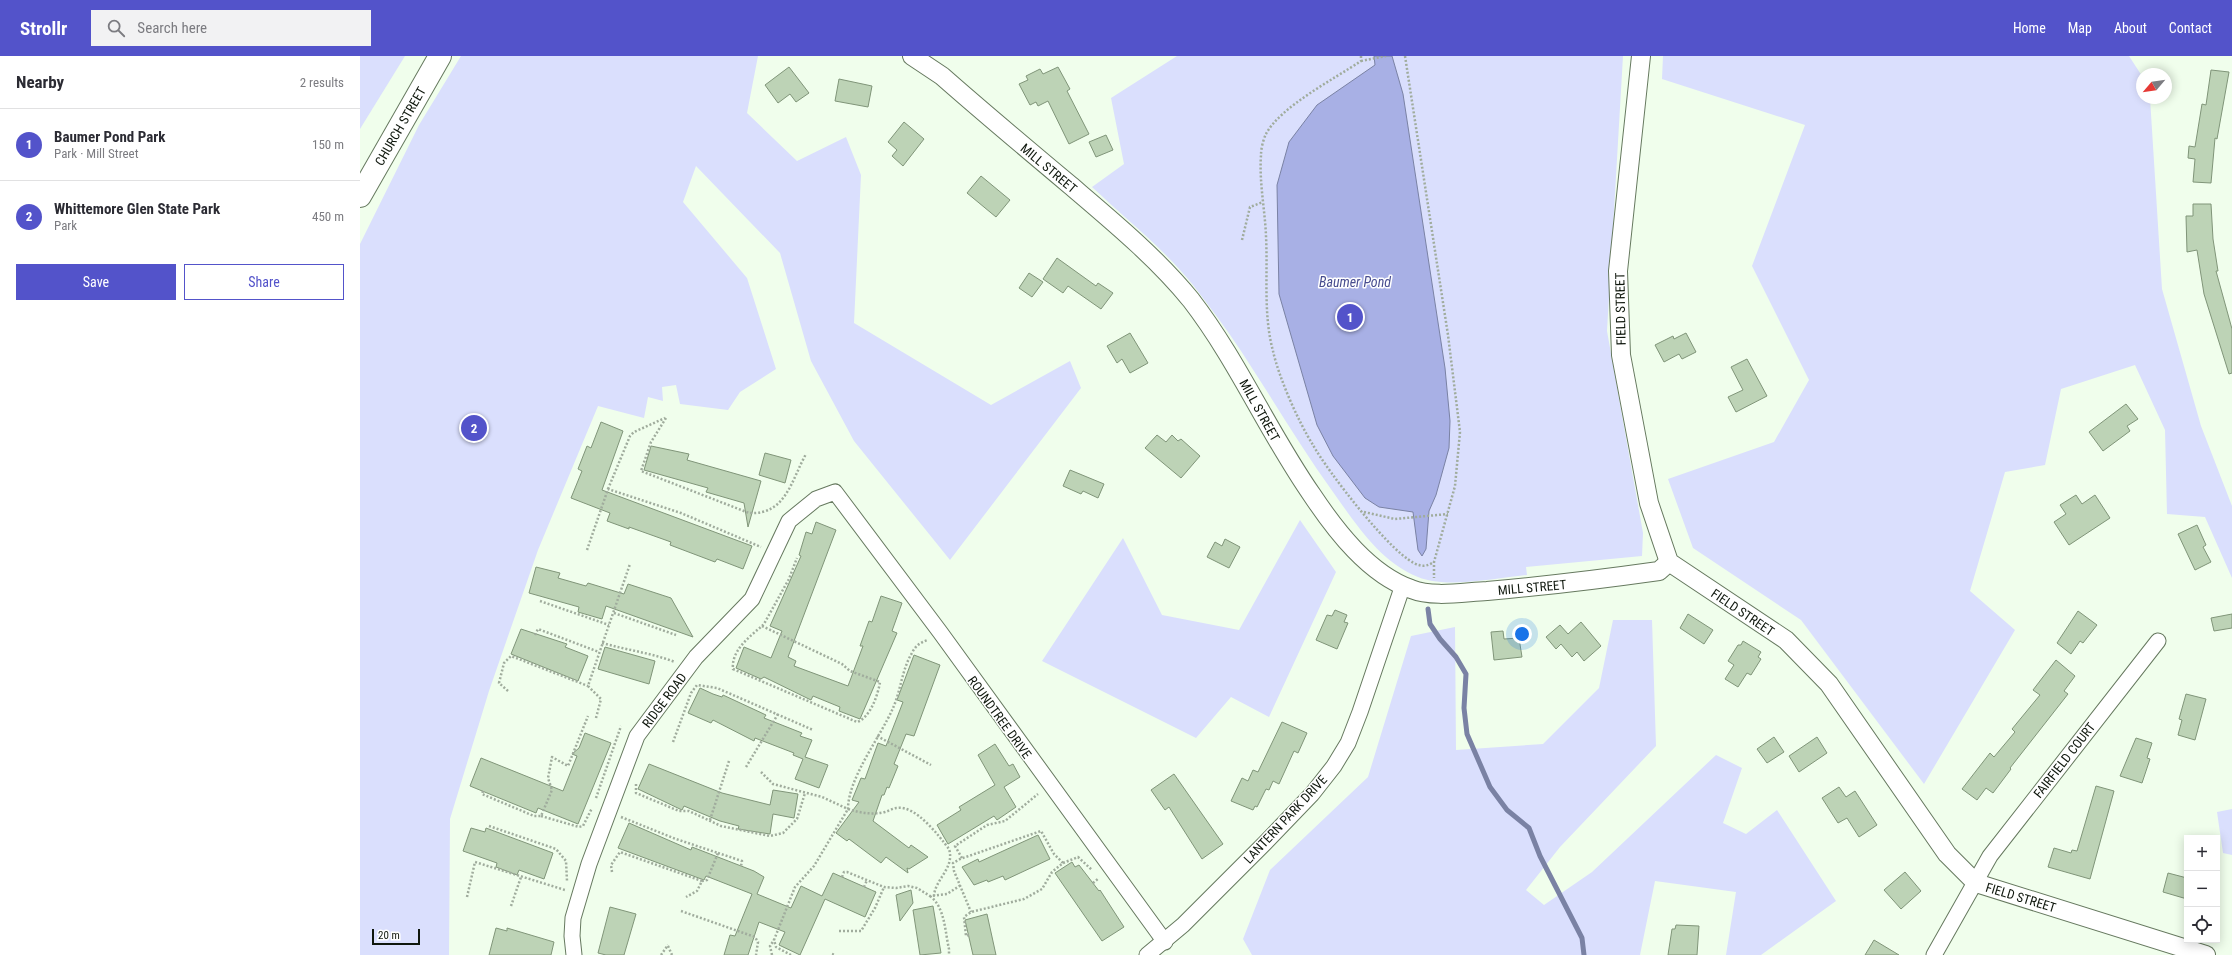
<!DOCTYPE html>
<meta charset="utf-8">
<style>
:root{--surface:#fff;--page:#f2f2f3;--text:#2b2b33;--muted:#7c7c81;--line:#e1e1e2;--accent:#5353ca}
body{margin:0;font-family:"Roboto Condensed",sans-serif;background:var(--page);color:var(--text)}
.controls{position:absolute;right:12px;bottom:12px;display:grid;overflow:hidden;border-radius:0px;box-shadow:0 2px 10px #0003}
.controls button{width:36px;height:36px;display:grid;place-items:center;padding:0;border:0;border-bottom:1px solid var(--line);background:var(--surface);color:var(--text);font:20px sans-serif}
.compass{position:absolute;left:1776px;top:12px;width:36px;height:36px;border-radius:50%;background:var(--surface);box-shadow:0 2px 10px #0003;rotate:241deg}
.scale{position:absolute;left:12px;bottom:10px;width:48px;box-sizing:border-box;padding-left:4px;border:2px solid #0f170d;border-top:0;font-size:11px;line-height:14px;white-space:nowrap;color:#0f170d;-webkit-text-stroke:3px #fff;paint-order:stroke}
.you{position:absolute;left:1162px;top:578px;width:14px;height:14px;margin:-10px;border:3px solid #fff;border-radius:50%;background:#1a73e8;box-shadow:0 0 0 6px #1a73e833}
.badge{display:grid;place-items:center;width:26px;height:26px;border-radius:50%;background:var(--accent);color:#fff;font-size:13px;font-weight:700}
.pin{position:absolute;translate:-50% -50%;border:2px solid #fff;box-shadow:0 1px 4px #0006}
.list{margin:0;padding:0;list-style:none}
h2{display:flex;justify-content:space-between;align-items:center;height:52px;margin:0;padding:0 16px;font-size:17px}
h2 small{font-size:13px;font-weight:400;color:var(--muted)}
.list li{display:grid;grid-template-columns:26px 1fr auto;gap:12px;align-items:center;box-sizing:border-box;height:72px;padding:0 16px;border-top:1px solid var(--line)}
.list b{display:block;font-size:15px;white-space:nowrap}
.list p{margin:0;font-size:13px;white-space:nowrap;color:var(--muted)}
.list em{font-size:13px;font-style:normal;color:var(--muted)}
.actions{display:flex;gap:8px;padding:12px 16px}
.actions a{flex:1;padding:9px 0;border:1px solid var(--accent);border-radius:0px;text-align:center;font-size:14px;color:var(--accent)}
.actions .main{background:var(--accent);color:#fff}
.icon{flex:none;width:22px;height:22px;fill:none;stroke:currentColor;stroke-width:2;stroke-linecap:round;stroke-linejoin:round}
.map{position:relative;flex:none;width:1872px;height:899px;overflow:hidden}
header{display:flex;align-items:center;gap:24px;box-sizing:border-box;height:56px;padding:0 20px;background:var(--accent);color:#fff}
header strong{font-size:19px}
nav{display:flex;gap:22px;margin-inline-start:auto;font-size:14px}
.search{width:280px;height:36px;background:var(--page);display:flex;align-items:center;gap:10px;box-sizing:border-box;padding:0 14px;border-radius:0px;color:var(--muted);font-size:15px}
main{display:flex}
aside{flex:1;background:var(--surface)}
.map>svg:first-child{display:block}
.green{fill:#dadffd}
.water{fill:#a8b0e5;stroke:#7a82a4}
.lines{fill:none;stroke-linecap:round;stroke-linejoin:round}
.stream{stroke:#7a82a4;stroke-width:5}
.building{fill:#bdd3b6;stroke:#809579}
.minor-casing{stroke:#66795f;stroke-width:17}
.tertiary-casing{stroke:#66795f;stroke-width:20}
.primary-casing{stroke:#66795f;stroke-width:24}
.path{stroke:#a0ac9d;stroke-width:2.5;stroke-dasharray:2 2;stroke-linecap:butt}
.minor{stroke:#fff;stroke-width:15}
.tertiary{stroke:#fff;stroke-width:18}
.primary{stroke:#fff;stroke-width:22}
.labels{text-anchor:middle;stroke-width:3;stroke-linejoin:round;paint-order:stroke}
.street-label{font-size:13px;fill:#0f170d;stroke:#fff}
.water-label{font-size:14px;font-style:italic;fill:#484d8f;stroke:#fff}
</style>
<header>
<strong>Strollr</strong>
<div class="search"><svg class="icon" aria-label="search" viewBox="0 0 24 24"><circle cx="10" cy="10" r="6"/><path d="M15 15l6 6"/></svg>Search here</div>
<nav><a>Home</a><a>Map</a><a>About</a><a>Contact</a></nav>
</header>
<main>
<aside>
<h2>Nearby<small>2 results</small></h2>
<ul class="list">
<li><span class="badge">1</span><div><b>Baumer Pond Park</b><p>Park · Mill Street</p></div><em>150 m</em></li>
<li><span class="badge">2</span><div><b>Whittemore Glen State Park</b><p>Park</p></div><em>450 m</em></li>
</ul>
<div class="actions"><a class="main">Save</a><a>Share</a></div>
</aside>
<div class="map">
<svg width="1872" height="899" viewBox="0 0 1872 899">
<rect width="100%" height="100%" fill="#f0feec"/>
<!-- green -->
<g class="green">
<path d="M 0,0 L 45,0 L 0,73 Z"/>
<path d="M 101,0 L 398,0 L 387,57 L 437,105 L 486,81 L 501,119 L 494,267 L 631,349 L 710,305 L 721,332 L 590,504 L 494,385 L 451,305 L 420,197 L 336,110 L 323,146 L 387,222 L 416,313 L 380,336 L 368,354 L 320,348 L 316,329 L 302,331 L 303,345 L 288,341 L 284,362 L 238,350 L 178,494 L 129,635 L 90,763 L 89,899 L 0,899 L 0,188 L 59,69 Z"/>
<path d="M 817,0 L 1263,0 L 1247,275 L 1283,477 L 1282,500 L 1166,511 L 1167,519 C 1136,522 1087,533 1058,521 C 1020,506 996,468 973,436 C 940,390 912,342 881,295 C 866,272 849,250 833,229 C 804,193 766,163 732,131 L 764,108 L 751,42 Z"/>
<path d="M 1303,0 L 1769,0 L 1782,20 L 1782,42 L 1790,42 L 1802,233 L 1841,370 L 1872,450 L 1872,522 L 1845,461 L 1807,458 L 1805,374 L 1775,309 L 1701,333 L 1685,409 L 1645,416 L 1610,535 L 1655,574 L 1564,728 L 1441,564 L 1333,492 L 1308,423 L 1414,386 L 1449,324 L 1392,210 L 1445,69 L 1302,23 Z"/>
<path d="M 940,464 L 976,516 L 909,661 L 871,641 L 836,682 L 682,605 L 763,482 L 802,559 L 879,574 Z"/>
<path d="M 1253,564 L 1292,564 L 1296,690 L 1200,791 L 1166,834 L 1184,849 L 1232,816 L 1356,699 L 1382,712 L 1363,767 L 1386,778 L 1417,754 L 1476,845 L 1401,899 L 1366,899 L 1376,836 L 1295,825 L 1280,899 L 892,899 L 883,883 L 910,814 L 1008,721 L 1051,580 L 1095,571 L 1096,694 L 1183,688 L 1239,632 Z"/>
<path d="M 1872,753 L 1872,799 L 1863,797 L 1857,756 Z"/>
</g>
<!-- water -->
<path class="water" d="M 1014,0 L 1032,0 L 1043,38 L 1085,312 L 1090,365 L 1089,392 L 1076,439 L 1069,455 L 1066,493 L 1062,500 L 1058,494 L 1053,456 L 1019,451 L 1005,442 L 973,400 L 957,369 L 919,238 L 917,129 L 929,86 L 957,49 L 1015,9 Z"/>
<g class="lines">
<!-- stream -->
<path class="stream" d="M 1068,553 L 1070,568 L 1080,583 L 1096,601 L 1106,618 L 1104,652 L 1107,678 L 1130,731 L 1147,754 L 1169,772 L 1180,800 L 1222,882 L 1224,899"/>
</g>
<!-- building -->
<g class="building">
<path d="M 429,11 L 449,37 L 436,46 L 430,38 L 418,47 L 405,29 Z"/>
<path d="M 698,11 L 710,33 L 707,35 L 729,78 L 709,88 L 688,45 L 678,50 L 676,46 L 670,49 L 659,28 L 668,24 L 666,20 L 680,13 L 683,18 Z"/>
<path d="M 1851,14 L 1869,16 L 1857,83 L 1855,82 L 1851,127 L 1833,126 L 1835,103 L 1828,102 L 1829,90 L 1835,91 L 1842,48 L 1846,49 Z"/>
<path d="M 479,23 L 512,30 L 508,51 L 475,45 Z"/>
<path d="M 544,66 L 564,83 L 543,110 L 532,100 L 537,94 L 528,86 Z"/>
<path d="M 746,79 L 753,94 L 736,101 L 729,86 Z"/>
<path d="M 621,120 L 650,144 L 636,161 L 607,137 Z"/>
<path d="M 1833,148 L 1851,148 L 1853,183 L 1858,215 L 1856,215 L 1872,273 L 1872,317 L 1869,318 L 1844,238 L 1837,194 L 1827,196 L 1826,160 L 1833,160 Z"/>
<path d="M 697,202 L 736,230 L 738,227 L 753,237 L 741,253 L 708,230 L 703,237 L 683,223 Z"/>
<path d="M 669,217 L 683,226 L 672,241 L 659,232 Z"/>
<path d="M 770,277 L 788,307 L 770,317 L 762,303 L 757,307 L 747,290 Z"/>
<path d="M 1326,277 L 1336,296 L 1322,303 L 1319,298 L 1304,306 L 1295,289 L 1313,280 L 1314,283 Z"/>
<path d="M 1387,303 L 1407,340 L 1376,356 L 1368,341 L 1383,334 L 1371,311 Z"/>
<path d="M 1766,348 L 1778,363 L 1767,370 L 1770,375 L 1743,395 L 1729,376 Z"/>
<path d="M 241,366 L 263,375 L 242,434 L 392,490 L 383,513 L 357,503 L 355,506 L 310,489 L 311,486 L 269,471 L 269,473 L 247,465 L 250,457 L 211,442 L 222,415 L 218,413 L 227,390 L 231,392 Z"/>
<path d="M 797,379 L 806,386 L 812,379 L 818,385 L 821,383 L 840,400 L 821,422 L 785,392 Z"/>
<path d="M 291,390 L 329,398 L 327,404 L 401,425 L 388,471 L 384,447 L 346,436 L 348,432 L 284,414 Z"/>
<path d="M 405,397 L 431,404 L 425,427 L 399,419 Z"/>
<path d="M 710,414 L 744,428 L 738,442 L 723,435 L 721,438 L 703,430 Z"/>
<path d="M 1716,439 L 1722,448 L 1735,439 L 1750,462 L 1709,489 L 1694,466 L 1706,458 L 1700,449 Z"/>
<path d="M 456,466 L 476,474 L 428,601 L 436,605 L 434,610 L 488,630 L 503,590 L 500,590 L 509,565 L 512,566 L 521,540 L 542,547 L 532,575 L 537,577 L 500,663 L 479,655 L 480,651 L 453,640 L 451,644 L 404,621 L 401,623 L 376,612 L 384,591 L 411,602 L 422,575 L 410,570 L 441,500 L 439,499 L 446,476 L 452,478 Z"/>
<path d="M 1837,469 L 1846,489 L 1843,491 L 1851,506 L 1835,514 L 1818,478 Z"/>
<path d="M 865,483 L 880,491 L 869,512 L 847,501 L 855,486 L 862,490 Z"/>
<path d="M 176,511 L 200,517 L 198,522 L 226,530 L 228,527 L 264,538 L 268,528 L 311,542 L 333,581 L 246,550 L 242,563 L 218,556 L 219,551 L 169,537 Z"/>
<path d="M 975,554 L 987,559 L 984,566 L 988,567 L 977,593 L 956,584 L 967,559 L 972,560 Z"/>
<path d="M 1718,555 L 1737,569 L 1723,587 L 1720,585 L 1711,598 L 1697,587 Z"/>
<path d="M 1328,558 L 1353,574 L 1344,588 L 1320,572 Z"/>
<path d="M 1872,558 L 1872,572 L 1854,575 L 1851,562 Z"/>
<path d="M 1221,566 L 1241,590 L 1224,605 L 1217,596 L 1212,601 L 1201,588 L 1196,593 L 1186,581 L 1200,569 L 1208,578 Z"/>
<path d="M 161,573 L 207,588 L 205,591 L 228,600 L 218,625 L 151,598 Z"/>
<path d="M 1143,575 L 1144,583 L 1159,582 L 1162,601 L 1134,604 L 1131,576 Z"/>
<path d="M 1383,585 L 1401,596 L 1398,601 L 1401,603 L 1391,619 L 1387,617 L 1378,631 L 1365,623 L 1374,609 L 1368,605 L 1378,589 L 1381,589 Z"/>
<path d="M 245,591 L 295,605 L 289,628 L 238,613 Z"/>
<path d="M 554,599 L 580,609 L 554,680 L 546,678 L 534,708 L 538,710 L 529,732 L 527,731 L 524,739 L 522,739 L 513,765 L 549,792 L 551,789 L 568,801 L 549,813 L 547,812 L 548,817 L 526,801 L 521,807 L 489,783 L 487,785 L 476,777 L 499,746 L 492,744 L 501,722 L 505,723 L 518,687 L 526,690 L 543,646 L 537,644 Z"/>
<path d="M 1696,604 L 1715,620 L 1704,635 L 1708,638 L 1650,712 L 1651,713 L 1633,737 L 1626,732 L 1617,744 L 1602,733 L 1630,697 L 1634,701 L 1655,676 L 1652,673 L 1680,639 L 1673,634 Z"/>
<path d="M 340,632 L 353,638 L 362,641 L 363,639 L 406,659 L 404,662 L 442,677 L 440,680 L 452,684 L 445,701 L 468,709 L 459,732 L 435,723 L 443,703 L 433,699 L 434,697 L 395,682 L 394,685 L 353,664 L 351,667 L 328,657 Z"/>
<path d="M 1826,638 L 1846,643 L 1835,684 L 1818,679 L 1822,664 L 1819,663 Z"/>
<path d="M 922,666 L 947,677 L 938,697 L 934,695 L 919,728 L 913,725 L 909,734 L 906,733 L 897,751 L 895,750 L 893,754 L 871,745 L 882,722 L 888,725 L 893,714 L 898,716 Z"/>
<path d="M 225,677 L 251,687 L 218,768 L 178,752 L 176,757 L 110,730 L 121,702 L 203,735 L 217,700 L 212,698 L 219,692 Z"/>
<path d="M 1414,681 L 1424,696 L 1407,707 L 1397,693 Z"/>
<path d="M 1457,681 L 1467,697 L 1439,716 L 1429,700 Z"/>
<path d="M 1776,682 L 1792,687 L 1787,702 L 1790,703 L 1782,727 L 1760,720 Z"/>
<path d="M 635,688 L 649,710 L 653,708 L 660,721 L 644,731 L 656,751 L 637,764 L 634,760 L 588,788 L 577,769 L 601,754 L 599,751 L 635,729 L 618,699 Z"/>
<path d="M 289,708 L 362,737 L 410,749 L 413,734 L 438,738 L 434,762 L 413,758 L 410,778 L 378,773 L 379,770 L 360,765 L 324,750 L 322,754 L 278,733 Z"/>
<path d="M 814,718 L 863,788 L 842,803 L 809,751 L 805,754 L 791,734 Z"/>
<path d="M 1736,730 L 1754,735 L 1730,823 L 1688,811 L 1694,792 L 1711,797 L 1712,794 L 1717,795 Z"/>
<path d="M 1479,731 L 1486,741 L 1495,735 L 1517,769 L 1499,781 L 1487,762 L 1478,767 L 1462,742 Z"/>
<path d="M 269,767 L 331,794 L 332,791 L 394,815 L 404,821 L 397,838 L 431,852 L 441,830 L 462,840 L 473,817 L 516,836 L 505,861 L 465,843 L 440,899 L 419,889 L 425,876 L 399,866 L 388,899 L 364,899 L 370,879 L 375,880 L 392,838 L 346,820 L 344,824 L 258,792 Z"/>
<path d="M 111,772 L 125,776 L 126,772 L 193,797 L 184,823 L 159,814 L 157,819 L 136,811 L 137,807 L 103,795 Z"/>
<path d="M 678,779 L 690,803 L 645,824 L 643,820 L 628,826 L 627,824 L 614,829 L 602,811 L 618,803 L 619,806 Z"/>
<path d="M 712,806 L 715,811 L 719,809 L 739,835 L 740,834 L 764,871 L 742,885 L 695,817 Z"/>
<path d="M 1545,816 L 1561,835 L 1541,853 L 1524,834 Z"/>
<path d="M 1808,817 L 1827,822 L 1827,843 L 1803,836 Z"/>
<path d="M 551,834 L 553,847 L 540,865 L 536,839 Z"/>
<path d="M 573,850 L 581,897 L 560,899 L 553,854 Z"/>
<path d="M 250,851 L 276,858 L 264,899 L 246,899 L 238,897 Z"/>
<path d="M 627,858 L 636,899 L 613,899 L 605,864 Z"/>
<path d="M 1316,869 L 1339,870 L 1337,899 L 1308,899 L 1312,873 L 1315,873 Z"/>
<path d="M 136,872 L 147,875 L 147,872 L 194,886 L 191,899 L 129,899 Z"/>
<path d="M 1514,884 L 1539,899 L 1505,899 Z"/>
</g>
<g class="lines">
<!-- minor casing -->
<g class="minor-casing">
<g id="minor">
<path d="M 214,899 L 212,880 L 213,862 L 229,808 L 277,680 L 336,601 L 392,543 L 429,465 L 456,443 L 475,436 L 580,576 L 805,886"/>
<path d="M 787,899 L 823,869 L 905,787 L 952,738 L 974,710 L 988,687 L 1000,656 L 1043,529"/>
<path d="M 1574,899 L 1630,800 L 1798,585"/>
</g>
</g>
<!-- tertiary casing -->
<g class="tertiary-casing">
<g id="tertiary">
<path d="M 552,0 L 582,20 C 624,57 667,93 710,129 C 751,164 797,202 831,244 C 878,305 908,376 952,439 C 976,475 1009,518 1051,533 C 1073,542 1104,536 1127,535 C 1185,530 1242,523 1299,515 L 1309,506"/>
<path d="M 1281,0 L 1258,215 L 1261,299 L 1289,447 L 1309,506 L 1426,584 L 1469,628 L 1587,798 L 1616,827 L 1846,899"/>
</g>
</g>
<!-- primary casing -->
<g class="primary-casing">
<path id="primary" d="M 0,140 L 80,0"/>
</g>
<!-- path -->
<g class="path">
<path d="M 1001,0 L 1001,5 C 974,23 920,51 906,78 C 903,84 901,93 901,99 C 899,126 905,154 906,180 C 908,218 903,258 913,295 C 919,322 938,365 953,389 C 966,413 1035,504 1059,509 C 1064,511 1069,509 1074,506"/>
<path d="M 1045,0 L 1088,279 L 1100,376 L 1095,430 L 1074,506 L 1074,522"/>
<path d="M 1001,5 L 1026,0"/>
<path d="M 882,184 L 890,151 L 903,146"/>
<path d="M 306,362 L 291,386 L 281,415 L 389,457 C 426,459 431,425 446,398"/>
<path d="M 248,433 L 270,380 L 274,376 L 305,362"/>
<path d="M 1004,456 L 1035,463 L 1088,458"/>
<path d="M 227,494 L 248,433 L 321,457 L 401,491"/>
<path d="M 180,545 L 249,569"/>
<path d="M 254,557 L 316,579"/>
<path d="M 402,570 L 482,608 L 490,615 L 520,626 C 518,639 510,662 497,666 L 373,613 C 371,595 389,581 402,570 L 404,568 L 429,523 L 437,502"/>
<path d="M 175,579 L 178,573 L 239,596"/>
<path d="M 242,587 C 267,594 291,597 315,606"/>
<path d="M 148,635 L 139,627 L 144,607 L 151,600 L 228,630"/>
<path d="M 236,662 L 241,643 L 228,630 L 230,624 L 270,508"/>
<path d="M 517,680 L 571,709"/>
<path d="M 313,686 L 331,637 L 337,629 L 357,632 L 453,674"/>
<path d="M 386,711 L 418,658"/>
<path d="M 401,716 L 413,728 L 462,741 L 488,753 C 488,722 521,680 533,652 C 541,634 542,613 552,597 C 555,590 561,586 568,584"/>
<path d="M 276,728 L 276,737 L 319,755 L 329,755 L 361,770 L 410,780 L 423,777 L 437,763 L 445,737"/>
<path d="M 123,735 L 122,738 L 174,760 L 181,760 L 192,734 L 188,722 L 192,701 L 208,710 L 228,660"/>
<path d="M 236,742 L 261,670"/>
<path d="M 181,760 L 219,771 L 223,770 L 232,752"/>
<path d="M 261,761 L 316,783 L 358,797 L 347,824 L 342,825"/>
<path d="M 350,764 L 369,705"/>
<path d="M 129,770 L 196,793 L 206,805 L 207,825"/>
<path d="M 358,797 L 382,805 L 381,810"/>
<path d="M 602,802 L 595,790 L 627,769 L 645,765 L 678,738"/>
<path d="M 703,807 L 718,801 L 732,814"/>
<path d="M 252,816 L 251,809 L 260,796 L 342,825 L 337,835 L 326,841"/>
<path d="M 482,821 L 484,816 L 487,816 L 524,831 L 536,832 L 548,830 L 557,832 L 570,840 L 587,838 L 601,829"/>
<path d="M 733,827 L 739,822"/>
<path d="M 504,831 L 507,824"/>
<path d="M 570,840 C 585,851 585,876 589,893 L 589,899"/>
<path d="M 107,841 L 115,806 L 205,834"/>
<path d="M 151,850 L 161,821"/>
<path d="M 321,855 L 395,881 L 398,886 L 396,899"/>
<path d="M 479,875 L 501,875 L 515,852 L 524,831"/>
<path d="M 609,879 L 606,880 L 604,861 L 611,856 L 664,843 L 682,833 L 692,816 L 703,807 L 694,798 L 681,775 L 600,803 L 593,807 L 594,815 L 611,856"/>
<path d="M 308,890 L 312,899"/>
<path d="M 472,898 L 475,899"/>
<path d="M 301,899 L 308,889"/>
<path d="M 412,899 L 410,890 L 414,884"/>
<path d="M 431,899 L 416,891 L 414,884 L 435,831 L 454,810 L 488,753 C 501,757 512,759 525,756 C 529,755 533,752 537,752 C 556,749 579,780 589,793 C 595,812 575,823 574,840"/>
</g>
<!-- minor -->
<use href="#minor" class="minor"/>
<!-- tertiary -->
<use href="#tertiary" class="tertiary"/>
<!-- primary -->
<use href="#primary" class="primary"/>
</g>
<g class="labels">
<!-- street labels -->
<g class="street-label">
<text transform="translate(40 70) rotate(-60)" y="5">CHURCH STREET</text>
<text transform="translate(689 112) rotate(40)" y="5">MILL STREET</text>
<text transform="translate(1260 253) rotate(-91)" y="5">FIELD STREET</text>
<text transform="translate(900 354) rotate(61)" y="5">MILL STREET</text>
<text transform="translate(1172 531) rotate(-5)" y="5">MILL STREET</text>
<text transform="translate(1383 556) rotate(34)" y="5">FIELD STREET</text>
<text transform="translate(304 644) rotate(-53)" y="5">RIDGE ROAD</text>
<text transform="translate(640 661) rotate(54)" y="5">ROUNDTREE DRIVE</text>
<text transform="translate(1704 704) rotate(-52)" y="5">FAIRFIELD COURT</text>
<text transform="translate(925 763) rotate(-47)" y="5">LANTERN PARK DRIVE</text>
<text transform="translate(1661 841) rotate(17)" y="5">FIELD STREET</text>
</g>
<!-- water labels -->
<g class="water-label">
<text x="995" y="231">Baumer Pond</text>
</g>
</g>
</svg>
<div class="controls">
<button>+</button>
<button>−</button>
<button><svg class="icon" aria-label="locate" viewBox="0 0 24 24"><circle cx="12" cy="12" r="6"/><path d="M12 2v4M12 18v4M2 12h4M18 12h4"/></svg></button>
</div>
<svg class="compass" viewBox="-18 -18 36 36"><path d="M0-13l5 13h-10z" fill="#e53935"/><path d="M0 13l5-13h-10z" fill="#7c7c81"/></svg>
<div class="scale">20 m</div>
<div class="you"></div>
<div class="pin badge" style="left:990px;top:261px">1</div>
<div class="pin badge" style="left:114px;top:372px">2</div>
</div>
</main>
